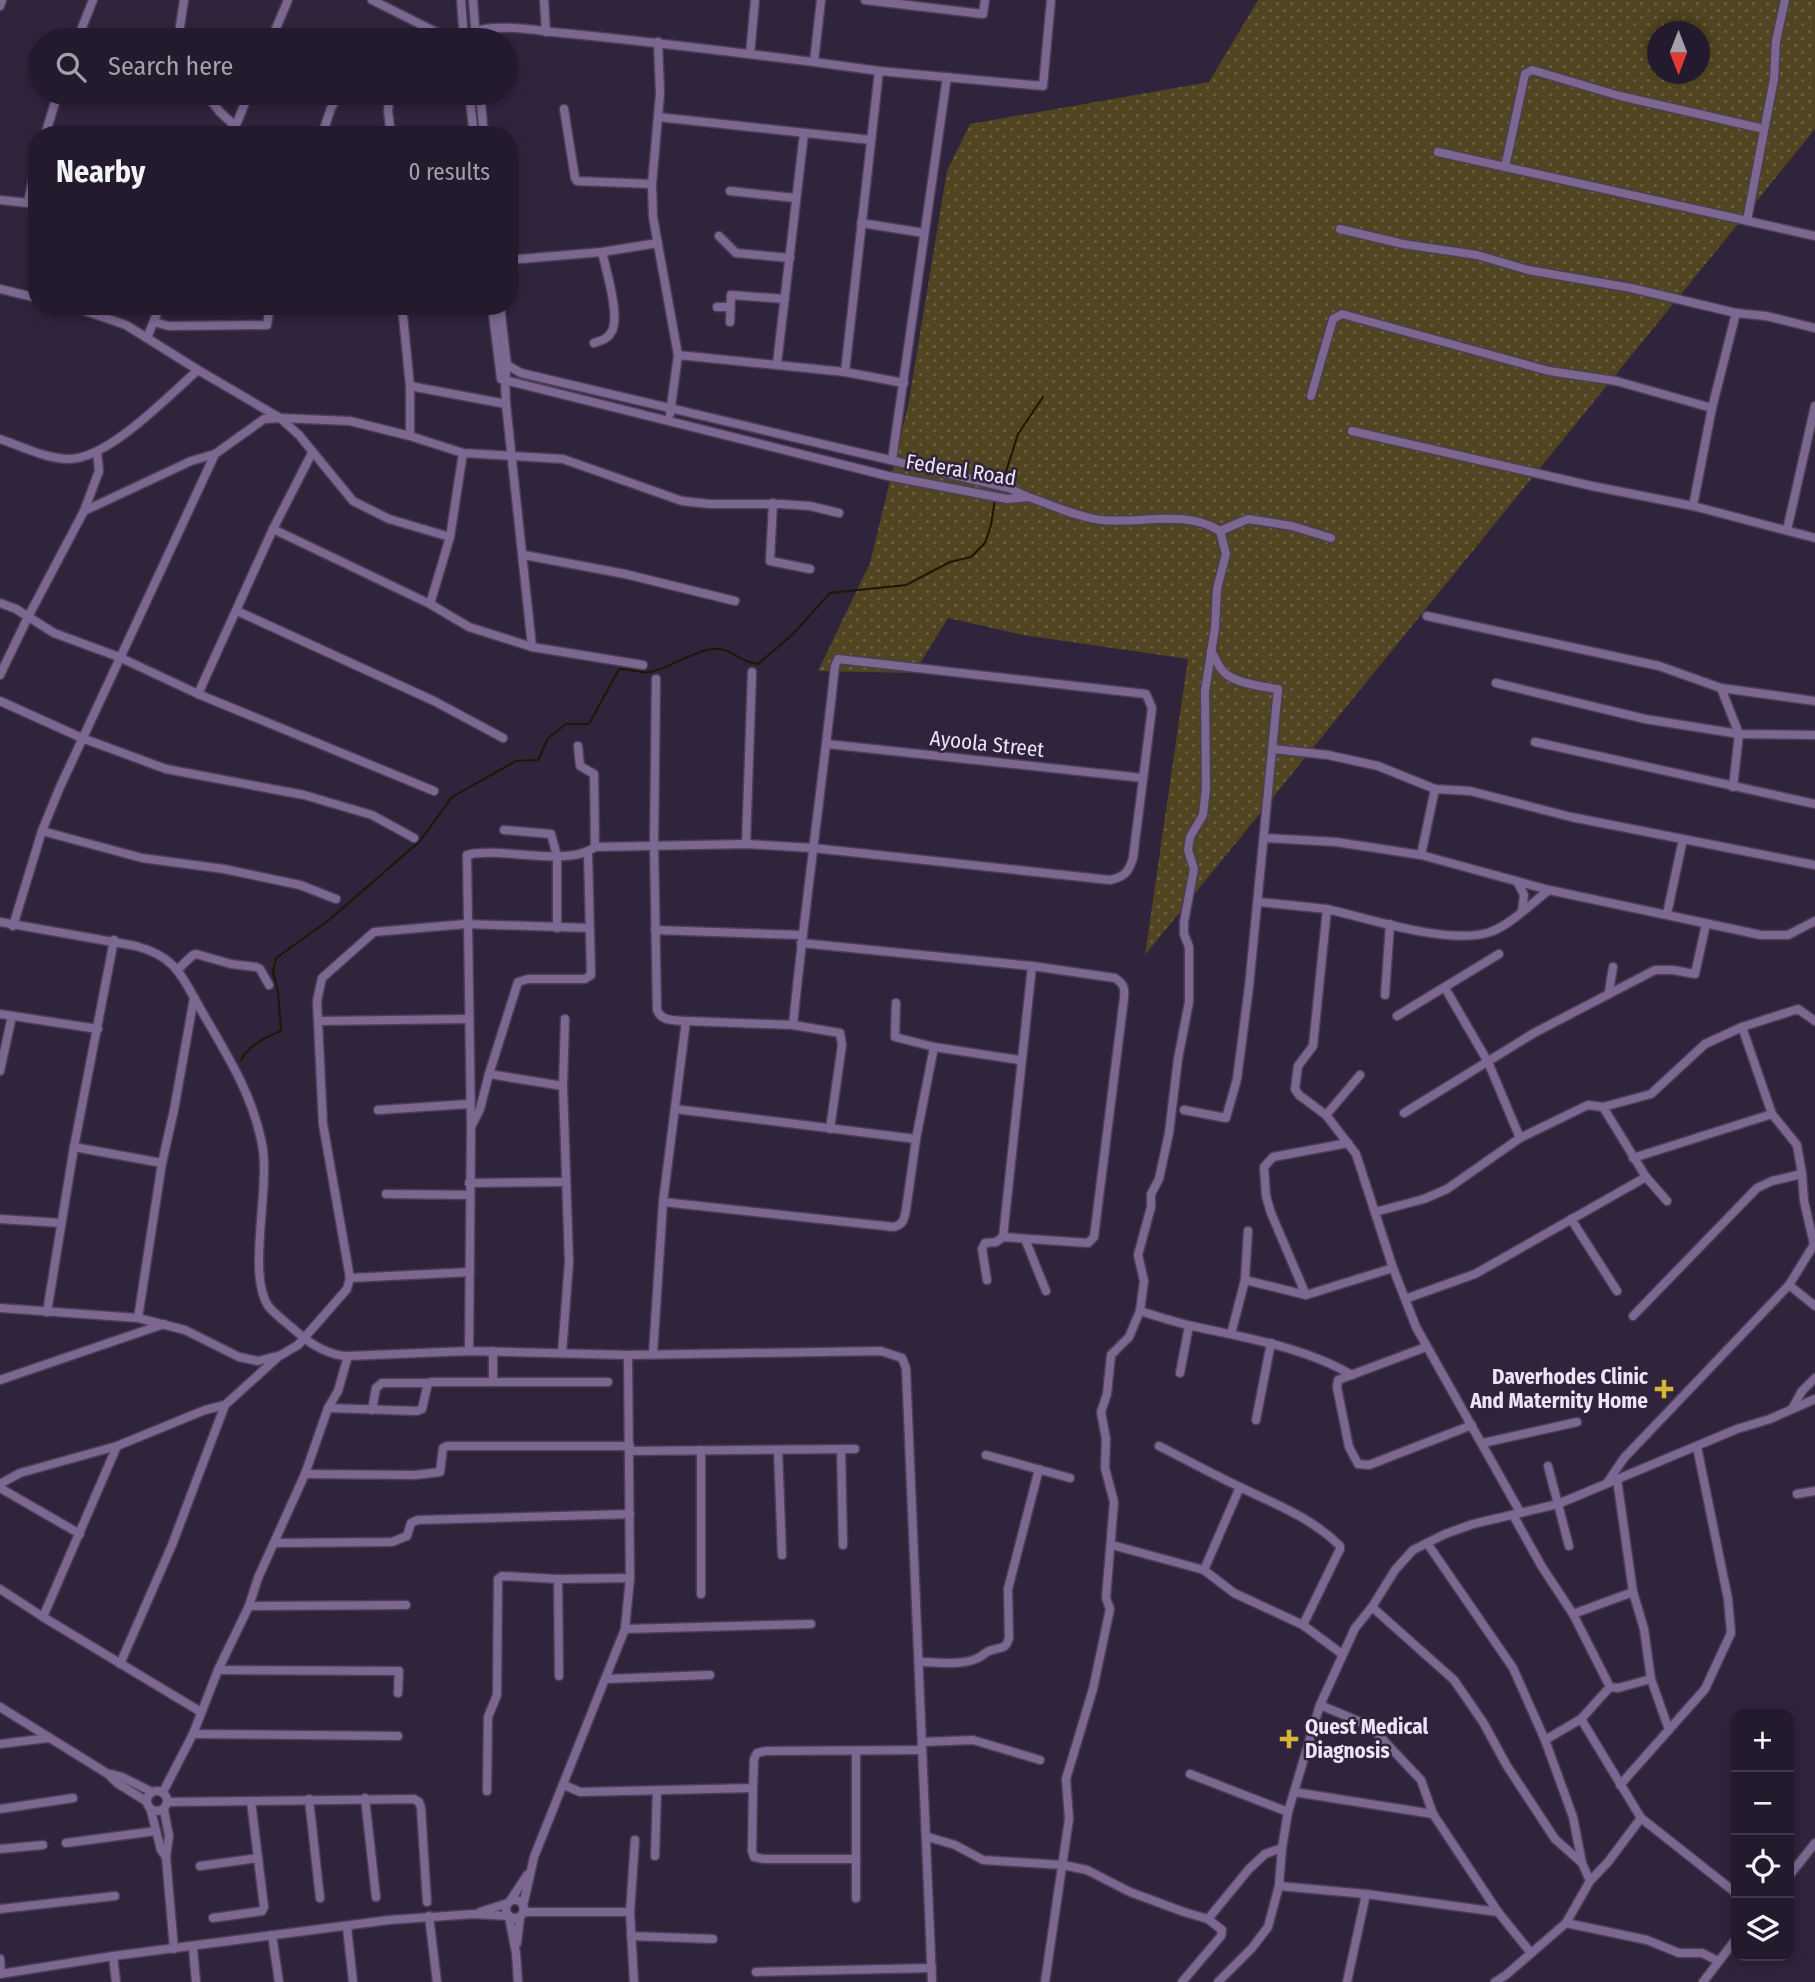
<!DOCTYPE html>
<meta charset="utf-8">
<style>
:root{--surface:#241a2d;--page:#302739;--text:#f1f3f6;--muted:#a3a1aa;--line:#413849}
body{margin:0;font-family:"Fira Sans Condensed",sans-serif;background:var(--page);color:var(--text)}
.controls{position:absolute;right:21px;bottom:21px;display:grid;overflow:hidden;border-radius:14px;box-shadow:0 4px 10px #0003}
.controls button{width:63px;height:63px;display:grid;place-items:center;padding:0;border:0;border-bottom:2px solid var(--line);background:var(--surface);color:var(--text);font:35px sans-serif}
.compass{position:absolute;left:1647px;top:21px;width:63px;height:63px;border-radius:50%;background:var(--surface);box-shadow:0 4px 10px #0003;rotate:180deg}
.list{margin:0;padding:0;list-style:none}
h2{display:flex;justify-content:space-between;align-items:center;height:91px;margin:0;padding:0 28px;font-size:30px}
h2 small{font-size:23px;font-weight:400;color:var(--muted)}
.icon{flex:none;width:38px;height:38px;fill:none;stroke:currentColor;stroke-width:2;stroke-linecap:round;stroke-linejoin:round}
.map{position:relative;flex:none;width:1815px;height:1982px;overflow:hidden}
.search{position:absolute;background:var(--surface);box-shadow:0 4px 10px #0003;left:28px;top:28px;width:490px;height:77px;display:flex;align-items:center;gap:18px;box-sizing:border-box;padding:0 24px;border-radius:38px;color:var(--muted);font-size:26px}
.panel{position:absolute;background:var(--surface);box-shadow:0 4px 10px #0003;left:28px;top:126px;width:490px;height:189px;border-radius:28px}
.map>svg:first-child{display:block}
.grass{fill:url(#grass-dots);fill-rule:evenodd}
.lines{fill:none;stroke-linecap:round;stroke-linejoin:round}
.stream{stroke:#1d1704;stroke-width:2}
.minor-casing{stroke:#4a3e56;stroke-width:11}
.minor{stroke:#7c6790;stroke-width:8}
.poi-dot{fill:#d6b534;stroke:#30233c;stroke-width:2.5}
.labels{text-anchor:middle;stroke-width:5;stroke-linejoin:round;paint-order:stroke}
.street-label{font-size:21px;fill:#ede5f6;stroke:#30233c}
.poi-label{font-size:21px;font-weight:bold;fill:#ede5f6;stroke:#30233c;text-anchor:end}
</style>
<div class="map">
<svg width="1815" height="1982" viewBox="0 0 1815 1982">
<defs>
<pattern id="grass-dots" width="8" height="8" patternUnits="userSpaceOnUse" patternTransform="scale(1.75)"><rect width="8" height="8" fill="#504520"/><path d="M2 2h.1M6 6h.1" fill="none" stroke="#6a6041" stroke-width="1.8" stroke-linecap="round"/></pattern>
</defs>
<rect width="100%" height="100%" fill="#30233c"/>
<!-- grass -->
<path class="grass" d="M 1258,0 L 1815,0 L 1815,129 L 1145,955 L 1188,659 L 1023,635 L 948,618 L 914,673 L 818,671 L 870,563 L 908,406 L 947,171 L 970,124 L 1209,82 ZM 1658,32 L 1700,32 L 1700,74 L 1658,74 Z"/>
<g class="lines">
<!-- stream -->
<g class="stream">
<path d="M 1002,484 L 1018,434 L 1043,397"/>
<path d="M 241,1060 C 249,1045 265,1037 281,1031 L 278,991 L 273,972 L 276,958 L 329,920 L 420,841 L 452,797 L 516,761 L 538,760 L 548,738 L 566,724 L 589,724 L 619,669 C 629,668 642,674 651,672 C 672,667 691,652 712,649 C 729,646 740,663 758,664 L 793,634 L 830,593 L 906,585 L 950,562 L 971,557 L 985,543 L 991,525 L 995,499"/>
</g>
<!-- minor casing -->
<g class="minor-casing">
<g id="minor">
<path d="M 372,0 L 452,40"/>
<path d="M 461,0 L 464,40"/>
<path d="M 473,0 L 476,40"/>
<path d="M 544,0 L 546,32"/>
<path d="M 865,0 L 983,14 L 985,0"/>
<path d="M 0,6 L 2,0"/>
<path d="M 475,31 C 504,23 542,32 572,34 C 653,42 733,52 814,62 L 821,0"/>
<path d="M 77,40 L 93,0"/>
<path d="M 178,40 L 184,0"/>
<path d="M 271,40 L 288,0"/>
<path d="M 658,42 L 660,94 L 652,184 L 653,217 L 678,355 L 845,372 L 904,383"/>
<path d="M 750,54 L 755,0"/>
<path d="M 814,62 L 879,71 L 1043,86 L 1051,0"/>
<path d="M 205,93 L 220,112 L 235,126"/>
<path d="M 390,93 L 388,111 L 391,135"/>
<path d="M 469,93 L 474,135"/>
<path d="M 480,93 L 484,135"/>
<path d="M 564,109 L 575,178 L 577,181 L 652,184"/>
<path d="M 658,117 L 871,140"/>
<path d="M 45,135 L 58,93"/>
<path d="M 232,135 L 249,93"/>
<path d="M 322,135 L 331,108 L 340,93"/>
<path d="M 1438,152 L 1815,236"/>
<path d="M 1505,167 L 1525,74 L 1532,70 L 1620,96 L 1764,129"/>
<path d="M 730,191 L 795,198"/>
<path d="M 0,200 L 37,204"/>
<path d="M 28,203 L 37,159"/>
<path d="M 1747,220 L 1774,79 L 1776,41 L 1785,0"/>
<path d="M 861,223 L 924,233"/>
<path d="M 1340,229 L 1403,244 L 1477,255 L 1528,270 L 1631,288 L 1736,313 L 1766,316 L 1815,328"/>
<path d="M 719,236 L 736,253 L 790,258"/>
<path d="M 509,260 L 602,252 L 658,243"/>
<path d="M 0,289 L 37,298"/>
<path d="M 71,306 L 126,325 L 198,370 L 280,418 L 299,435 L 353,501 L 389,519 L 450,537"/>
<path d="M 402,306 L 410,386 L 410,436"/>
<path d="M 492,306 L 501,379 L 888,476 L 1007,499 L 1028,497 L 1009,488 L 521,373 L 507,365"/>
<path d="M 717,307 L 730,307"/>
<path d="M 154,322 L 169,326 L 267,325 L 270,306"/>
<path d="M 730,322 L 731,295 L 785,299"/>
<path d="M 147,338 L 160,306"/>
<path d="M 594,343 C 602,340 608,339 612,331 C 620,315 606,270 602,252"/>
<path d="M 777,364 L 804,133"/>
<path d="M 845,372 L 879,71"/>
<path d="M 410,386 L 506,404"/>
<path d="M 1311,396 L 1333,319 L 1342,314 L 1549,371 L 1616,381 L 1712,408"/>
<path d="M 670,414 L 678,355"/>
<path d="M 1352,431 L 1592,486 L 1693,506 L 1815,538"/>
<path d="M 0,439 C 21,446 44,458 67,459 C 107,461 168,396 198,370"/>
<path d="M 892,460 L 947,77"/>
<path d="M 1028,497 C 1050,504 1079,518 1102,520 C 1141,524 1185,509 1220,531"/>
<path d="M 773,503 L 770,561 L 810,569"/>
<path d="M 1693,506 L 1712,408 L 1736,313"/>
<path d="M 84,511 L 191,461 L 215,454 L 264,419 L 280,418 L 350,421 L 410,436 L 463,453 L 563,459 L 682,501 L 710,504 L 780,504 L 810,506 L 839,513"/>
<path d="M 273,529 L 430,604 L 469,627 L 532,647 L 506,404 L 505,380 L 507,365 L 500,306"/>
<path d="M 1787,530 L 1815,406"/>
<path d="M 524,555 L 625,574 L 735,601"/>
<path d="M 0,603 L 16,609 L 54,633 L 119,657 L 198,694 L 434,791"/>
<path d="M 430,604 L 450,537 L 463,453"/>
<path d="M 237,611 L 434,701 L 503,738"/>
<path d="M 1427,616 L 1659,666 L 1721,688 L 1815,701"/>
<path d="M 532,647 L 643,665"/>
<path d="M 0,675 L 28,617 L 84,511 L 99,471 L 97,452"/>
<path d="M 1496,683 L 1645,719 L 1739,734 L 1815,735"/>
<path d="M 1721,688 L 1739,734 L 1733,787"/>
<path d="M 198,694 L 273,529 L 312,453"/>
<path d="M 0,701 L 82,738 L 166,769 L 304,795 L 372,815 L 414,838"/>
<path d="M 1535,742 L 1815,804"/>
<path d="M 827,744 L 1143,778"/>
<path d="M 578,746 L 580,766 L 594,774 L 595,847"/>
<path d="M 1273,749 L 1328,755 L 1378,766 L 1435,789 L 1470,791 L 1571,817 L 1815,865"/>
<path d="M 504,830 L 551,834 L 557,856 L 557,928"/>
<path d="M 42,831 L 142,858 L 224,869 L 300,885 L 336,899"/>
<path d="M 1264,838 L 1336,842 L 1421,855 L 1549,890"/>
<path d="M 746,844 L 752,672"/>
<path d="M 1421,855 L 1435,789"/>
<path d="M 1518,883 L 1524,895 L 1522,911"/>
<path d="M 1259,902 L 1327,909"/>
<path d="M 1667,914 L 1683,839"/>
<path d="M 0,922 L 136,946 C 177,957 182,977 201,1010 C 227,1055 252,1093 262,1144 C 271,1187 246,1276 269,1307 C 277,1316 288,1324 297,1332 C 310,1344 330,1356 348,1356 L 469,1351 L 628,1355 L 881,1351 L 902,1358 L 906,1368 L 932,1982"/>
<path d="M 13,926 L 42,831 L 60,787 L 215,454"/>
<path d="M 655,930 L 802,935"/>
<path d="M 801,943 L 1032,966 L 1115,978 C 1124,984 1125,988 1124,998 L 1094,1237 L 1088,1243 L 1003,1237 L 1032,966"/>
<path d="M 178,969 L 193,955 L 196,954 L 231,964 L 256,967 L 260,969 L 269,985"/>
<path d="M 1445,988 L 1488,1062 L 1520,1138"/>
<path d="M 1609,992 L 1613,967"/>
<path d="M 1385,995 L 1390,924"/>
<path d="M 896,1003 L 895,1037 L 934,1047"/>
<path d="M 0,1014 L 98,1029"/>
<path d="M 1397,1016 L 1499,954"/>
<path d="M 319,1021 L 468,1019"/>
<path d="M 686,1021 L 793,1025 L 840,1033 L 842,1045 L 830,1129"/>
<path d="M 1742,1027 L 1772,1114 L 1797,1145 L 1802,1174 L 1804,1201 L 1814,1244"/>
<path d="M 0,1071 L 12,1016"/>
<path d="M 489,1074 L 563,1086"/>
<path d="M 1603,1107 L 1646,1177 L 1667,1201"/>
<path d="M 675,1109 L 916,1139"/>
<path d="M 378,1110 L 469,1104"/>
<path d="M 1184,1110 L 1226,1118 L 1237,1079 L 1249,987 L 1278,689 C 1264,687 1232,683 1223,671 C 1218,666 1215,657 1211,651"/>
<path d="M 1404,1113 L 1534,1033 L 1655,970 L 1673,970 L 1695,974 L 1706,924"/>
<path d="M 1326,1115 L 1360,1075"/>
<path d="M 472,1125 L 480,1109 L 489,1074 L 518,982 L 528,979 L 585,979 L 591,975 L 588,853"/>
<path d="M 74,1147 L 162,1163"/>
<path d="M 1633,1158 L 1772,1114"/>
<path d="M 469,1183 L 566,1182"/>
<path d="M 386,1194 L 470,1195"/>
<path d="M 663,1202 L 894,1227 C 904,1224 904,1219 906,1210 L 916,1139 L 934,1047 L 1020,1060"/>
<path d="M 1375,1212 L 1424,1199 L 1447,1189 L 1520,1138 L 1588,1105 L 1603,1107 L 1651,1094 L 1705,1044 L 1742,1027 L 1798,1009 L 1815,1021"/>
<path d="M 0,1219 L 61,1223"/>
<path d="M 1571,1219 L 1617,1291"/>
<path d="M 1025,1239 L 1046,1291"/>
<path d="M 350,1278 L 470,1272"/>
<path d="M 987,1280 L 982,1249 L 985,1243 L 996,1242 L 1003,1237"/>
<path d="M 1245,1280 L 1306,1295 L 1393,1268"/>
<path d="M 1789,1285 L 1815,1306"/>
<path d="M 1306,1295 L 1271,1213 L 1266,1196 L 1264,1167 L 1273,1157 L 1348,1143"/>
<path d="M 1405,1299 L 1475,1274 L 1646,1177"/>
<path d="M 0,1308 L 138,1318 L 185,1330 L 239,1357 L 258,1361 L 281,1355 L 298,1345 L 347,1289 L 350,1278 L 323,1124 L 317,1001 L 322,978 L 374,932 L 466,924 L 589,928"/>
<path d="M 1140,1311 C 1157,1316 1174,1322 1192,1326 C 1246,1338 1304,1347 1352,1375"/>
<path d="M 47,1312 L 74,1147 L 114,940"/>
<path d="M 1633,1316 L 1757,1188 L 1772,1181 L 1802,1174"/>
<path d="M 138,1318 L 162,1163 L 174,1110 L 194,998"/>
<path d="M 1231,1334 L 1245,1280 L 1248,1231"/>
<path d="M 1426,1347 L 1338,1380 L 1337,1387 L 1349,1447 L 1358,1464 L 1369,1465 L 1472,1425"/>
<path d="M 469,1351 L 471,1127 L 467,855 C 499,846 568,868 595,847 L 746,844 L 813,848 L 1110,880 C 1124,877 1129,872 1133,858 L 1152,708 L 1146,694 L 838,659 L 835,666 C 822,786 805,905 793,1025"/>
<path d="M 493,1351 L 493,1382"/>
<path d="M 562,1353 L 569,1262 L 563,1086 L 565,1019"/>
<path d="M 653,1354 L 663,1202 L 686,1021 C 675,1020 662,1022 657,1010 L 654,844 L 656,679"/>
<path d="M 1180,1373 L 1189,1326"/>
<path d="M 0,1380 L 164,1324"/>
<path d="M 1793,1407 L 1802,1391 L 1815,1378"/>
<path d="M 328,1408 L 417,1411 L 422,1409 L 428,1383 L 432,1382 L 608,1382"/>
<path d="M 372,1410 L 376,1388 L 382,1383 L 428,1383"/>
<path d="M 1256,1420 L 1271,1343"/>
<path d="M 1483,1443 L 1577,1422"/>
<path d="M 1159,1446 C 1187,1460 1214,1475 1242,1488 C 1277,1505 1312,1518 1340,1546 L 1340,1549 L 1303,1625"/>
<path d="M 841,1449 L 843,1545"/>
<path d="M 701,1450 L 701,1594"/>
<path d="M 778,1450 L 782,1555"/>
<path d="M 630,1451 L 855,1449"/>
<path d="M 986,1455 L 1070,1478"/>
<path d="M 1548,1466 L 1569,1546"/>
<path d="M 305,1474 L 415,1475 L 440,1472 L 443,1448 L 447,1446 L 630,1446"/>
<path d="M 1617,1479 L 1633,1592 L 1644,1629 L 1651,1679 L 1669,1730"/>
<path d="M 1607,1483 L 1624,1458 L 1789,1285 L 1815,1243"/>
<path d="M 0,1484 L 20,1473 L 117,1446 L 205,1410 L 225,1405 L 278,1357"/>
<path d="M 0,1488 L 80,1534"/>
<path d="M 1797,1494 L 1815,1491"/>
<path d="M 1520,1512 L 1416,1327 L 1393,1268 L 1356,1154 L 1326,1115 L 1299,1095 L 1295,1089 L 1298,1066 L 1313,1046 L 1327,909 C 1370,919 1445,944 1487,933 C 1507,928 1532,903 1549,890 L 1761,935 L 1788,935 L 1815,921"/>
<path d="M 1513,1515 L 1542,1567 L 1573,1614 L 1610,1687 L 1618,1688 L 1651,1679"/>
<path d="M 274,1543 L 392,1542 L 407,1536 L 411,1523 L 418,1520 L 630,1514"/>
<path d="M 1427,1543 L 1513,1668 L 1545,1740 L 1573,1817 L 1582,1863"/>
<path d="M 1112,1545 L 1204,1570 L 1234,1593 L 1303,1625 L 1342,1654"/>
<path d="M 1204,1570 L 1240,1487"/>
<path d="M 558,1579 L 559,1676"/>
<path d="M 0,1589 L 43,1617 L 201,1712"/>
<path d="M 249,1606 L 406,1605"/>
<path d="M 1372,1607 L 1454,1680 L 1483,1722 L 1507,1766 L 1555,1839 L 1582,1863 L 1590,1881"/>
<path d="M 1573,1614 L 1633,1592"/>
<path d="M 43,1617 L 117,1446"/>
<path d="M 625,1629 L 811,1624"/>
<path d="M 920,1662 C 937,1662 962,1666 978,1658 C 983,1656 986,1651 992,1650 C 1002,1647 1006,1649 1009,1638 L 1008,1589 L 1039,1469"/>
<path d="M 120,1664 L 172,1545 L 225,1405"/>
<path d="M 218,1670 L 399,1671 L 398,1693"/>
<path d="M 606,1679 L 710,1675"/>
<path d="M 1320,1705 L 1370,1726 L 1421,1780 L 1433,1814 L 1498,1912"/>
<path d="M 0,1707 L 108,1774 L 117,1783 L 146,1801"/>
<path d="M 1581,1719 L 1641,1818 L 1736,1893"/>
<path d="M 193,1734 L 398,1736"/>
<path d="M 1545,1740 L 1581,1719 L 1610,1687"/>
<path d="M 922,1742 L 973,1740 L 1040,1760"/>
<path d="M 0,1744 L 48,1738"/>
<path d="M 856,1751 L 856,1898"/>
<path d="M 111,1774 L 122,1777 L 152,1792"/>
<path d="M 1190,1774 L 1288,1812"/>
<path d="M 564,1785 L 580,1792 L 753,1788 L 754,1759 L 757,1753 L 766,1751 L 922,1750"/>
<path d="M 1620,1785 L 1705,1689 L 1731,1633 L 1728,1599 L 1697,1447"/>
<path d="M 753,1788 L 752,1851 L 754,1857 L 764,1859 L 856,1859"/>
<circle cx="157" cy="1801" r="10"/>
<path d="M 487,1791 L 488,1717 L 497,1695 L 498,1579 L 502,1576 L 558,1579 L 630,1578"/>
<path d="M 163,1792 L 193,1734 L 218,1670 L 249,1606 L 258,1578 L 305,1474 L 328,1408 L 338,1391 L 348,1356"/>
<path d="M 1294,1792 L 1433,1814"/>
<path d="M 365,1798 L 376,1897"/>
<path d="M 309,1799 L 320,1898"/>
<path d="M 168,1802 L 414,1799 L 419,1802 L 421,1808 L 427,1902"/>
<path d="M 0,1809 L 73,1798"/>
<path d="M 164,1810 L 169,1836 L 166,1857 L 174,1949"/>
<path d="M 151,1811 L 161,1850 L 166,1857"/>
<path d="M 928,1837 L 955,1845 L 983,1860 L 1063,1865 L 1087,1870 L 1130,1892 L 1184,1912 L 1208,1919 L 1249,1869 L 1265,1854 L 1282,1848"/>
<path d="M 66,1843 L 156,1831"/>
<path d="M 0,1849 L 43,1845"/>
<path d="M 655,1856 L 657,1790"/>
<path d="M 200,1866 L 258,1858"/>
<path d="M 1789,1876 L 1815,1843"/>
<path d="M 1279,1886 L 1366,1894 L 1498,1912 L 1531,1953"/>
<circle cx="515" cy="1909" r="9"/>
<path d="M 510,1901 L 527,1875"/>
<path d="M 523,1906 L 534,1857 L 625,1629 L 630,1578 L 628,1355"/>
<path d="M 0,1909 L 115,1896"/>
<path d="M 480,1912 L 508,1903"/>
<path d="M 523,1912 L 630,1912 L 634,1982"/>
<path d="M 630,1912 L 635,1840"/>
<path d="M 429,1916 L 437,1982"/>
<path d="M 509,1917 L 516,1953 L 518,1982"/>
<path d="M 213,1918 L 262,1911 L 264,1907 L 251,1801"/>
<path d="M 1566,1923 L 1647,1940 L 1679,1953 L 1702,1953 L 1718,1961"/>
<path d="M 347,1927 L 353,1982"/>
<path d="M 272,1935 L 279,1982"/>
<path d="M 631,1936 L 713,1939"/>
<path d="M 517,1943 L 520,1917"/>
<path d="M 193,1948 L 196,1982"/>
<path d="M 113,1956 L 116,1982"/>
<path d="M 0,1959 L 1,1973"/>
<path d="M 756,1972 L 932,1968"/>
<path d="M 0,1974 L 113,1956 L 389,1920 L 474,1914 L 509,1916"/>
<path d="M 1045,1982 L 1069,1819 L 1066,1779 L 1093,1689 L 1110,1609 L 1106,1598 L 1114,1502 L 1105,1468 L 1106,1439 L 1101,1412 L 1107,1394 L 1111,1355 L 1129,1337 L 1140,1311 L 1144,1281 L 1138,1255 L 1151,1207 L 1151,1194 L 1159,1179 L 1169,1133 L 1178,1059 L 1189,1002 L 1189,947 L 1184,934 L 1184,922 L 1194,869 L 1188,850 L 1190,837 L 1203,815 L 1206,788 L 1205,691 L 1215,628 L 1217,589 L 1226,554 L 1220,531 L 1248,519 L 1292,526 L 1331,538"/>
<path d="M 1182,1982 L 1221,1936 L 1222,1930 L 1208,1919"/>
<path d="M 1218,1982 L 1252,1948 L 1268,1927 L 1279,1886 L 1282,1848 L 1288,1812 L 1320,1705 L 1355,1628 L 1372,1607 L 1395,1570 L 1413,1550 L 1445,1534 L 1473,1524 L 1558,1504 L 1737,1429 L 1770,1419 L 1815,1399"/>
<path d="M 1347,1982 L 1366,1894"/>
<path d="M 1495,1982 L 1506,1975 L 1566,1923 L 1590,1881 L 1608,1862 L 1641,1818"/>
<path d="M 1703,1982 L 1736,1939"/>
</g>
</g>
<!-- minor -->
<use href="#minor" class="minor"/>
</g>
<!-- markers -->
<g class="poi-dot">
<path d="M1660.5 1378.5h7v7h7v7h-7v7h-7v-7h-7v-7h7z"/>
<path d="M1285.5 1728.5h7v7h7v7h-7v7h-7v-7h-7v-7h7z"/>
</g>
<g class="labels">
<!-- street labels -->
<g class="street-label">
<text transform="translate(961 470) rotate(9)" y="7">Federal Road</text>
<text transform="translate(987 744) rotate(6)" y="7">Ayoola Street</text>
</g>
<!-- poi labels -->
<g class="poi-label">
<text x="1648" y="1384">Daverhodes Clinic<tspan x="1648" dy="24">And Maternity Home</tspan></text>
<text x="1305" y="1734" text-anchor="start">Quest Medical<tspan x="1305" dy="24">Diagnosis</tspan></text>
</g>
</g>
</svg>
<div class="controls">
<button>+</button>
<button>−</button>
<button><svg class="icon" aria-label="locate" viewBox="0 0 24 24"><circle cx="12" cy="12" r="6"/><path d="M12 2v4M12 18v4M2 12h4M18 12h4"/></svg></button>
<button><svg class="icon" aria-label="layers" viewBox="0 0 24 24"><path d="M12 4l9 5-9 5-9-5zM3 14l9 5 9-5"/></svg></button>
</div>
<svg class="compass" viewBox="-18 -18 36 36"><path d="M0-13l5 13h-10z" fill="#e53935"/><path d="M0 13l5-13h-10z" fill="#a3a1aa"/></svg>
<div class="search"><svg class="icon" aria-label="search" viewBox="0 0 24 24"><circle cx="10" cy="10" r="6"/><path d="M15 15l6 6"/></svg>Search here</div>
<section class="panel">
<h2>Nearby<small>0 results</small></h2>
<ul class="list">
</ul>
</section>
</div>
